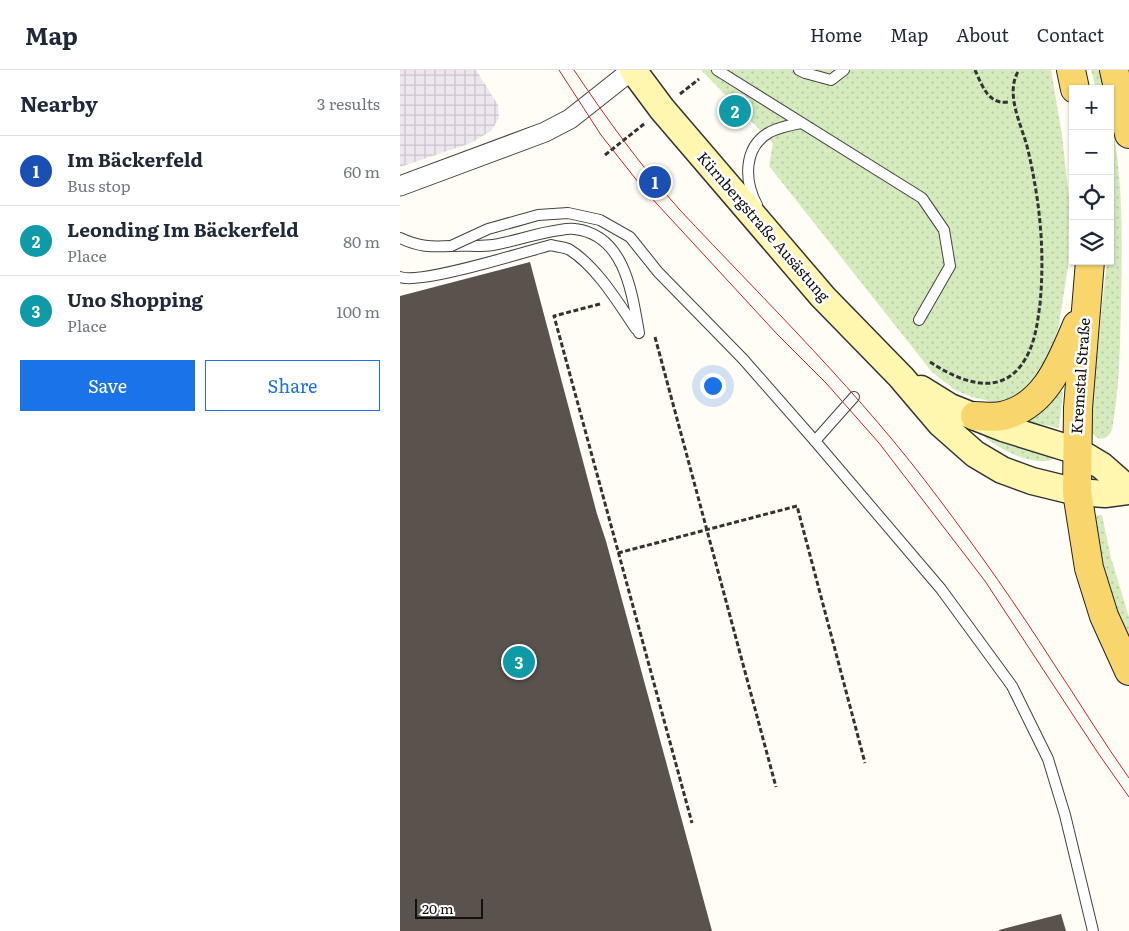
<!DOCTYPE html>
<meta charset="utf-8">
<style>
:root{--surface:#fff;--page:#f6f6f7;--text:#1f2937;--muted:#747a83;--line:#e0e1e3;--accent:#1a73e8}
body{margin:0;font-family:Literata,serif;background:var(--page);color:var(--text)}
.controls{position:absolute;right:15px;top:15px;display:grid;overflow:hidden;border-radius:0px;box-shadow:0 1px 4px #0004}
.controls button{width:45px;height:45px;display:grid;place-items:center;padding:0;border:0;border-bottom:1px solid var(--line);background:var(--surface);color:var(--text);font:25px sans-serif}
.scale{position:absolute;left:15px;bottom:12px;width:68px;box-sizing:border-box;padding-left:5px;border:2px solid #111;border-top:0;font-size:14px;line-height:18px;white-space:nowrap;color:#111;-webkit-text-stroke:4px #fff;paint-order:stroke}
.you{position:absolute;left:312px;top:315px;width:18px;height:18px;margin:-12px;border:4px solid #fff;border-radius:50%;background:#1a73e8;box-shadow:0 0 0 8px #1a73e833}
.badge{display:grid;place-items:center;width:32px;height:32px;border-radius:50%;background:var(--accent);color:#fff;font-size:16px;font-weight:700}
.pin{position:absolute;translate:-50% -50%;border:2px solid #fff;box-shadow:0 1px 5px #0006}
.list{margin:0;padding:0;list-style:none}
h2{display:flex;justify-content:space-between;align-items:center;height:65px;margin:0;padding:0 20px;font-size:21px}
h2 small{font-size:16px;font-weight:400;color:var(--muted)}
.list li{display:grid;grid-template-columns:32px 1fr auto;gap:15px;align-items:center;box-sizing:border-box;height:70px;padding:0 20px;border-top:1px solid var(--line)}
.list b{display:block;font-size:19px;white-space:nowrap}
.list p{margin:0;font-size:16px;white-space:nowrap;color:var(--muted)}
.list em{font-size:16px;font-style:normal;color:var(--muted)}
.actions{display:flex;gap:10px;padding:15px 20px}
.actions a{flex:1;padding:11px 0;border:1px solid var(--accent);border-radius:0px;text-align:center;font-size:18px;color:var(--accent)}
.actions .main{background:var(--accent);color:#fff}
.icon{flex:none;width:28px;height:28px;fill:none;stroke:currentColor;stroke-width:2;stroke-linecap:round;stroke-linejoin:round}
.map{position:relative;flex:none;width:729px;height:861px;overflow:hidden}
header{display:flex;align-items:center;gap:30px;box-sizing:border-box;height:70px;padding:0 25px;background:var(--surface);border-bottom:1px solid var(--line)}
header strong{font-size:24px}
nav{display:flex;gap:28px;margin-inline-start:auto;font-size:18px}
main{display:flex}
aside{flex:1;background:var(--surface)}
.map>svg:first-child{display:block}
.industrial{fill:url(#industrial-grid)}
.grass{fill:url(#grass-dots)}
.building{fill:#5a524d}
.lines{fill:none;stroke-linecap:round;stroke-linejoin:round}
.service-casing{stroke:#444;stroke-width:12}
.minor-casing{stroke:#444;stroke-width:21}
.secondary-casing{stroke:#333;stroke-width:29}
.primary-casing{stroke:#222;stroke-width:30}
.path{stroke:#333;stroke-width:3;stroke-dasharray:5 2.5;stroke-linecap:butt}
.service{stroke:#fff;stroke-width:10}
.minor{stroke:#fff;stroke-width:19}
.secondary{stroke:#fff6b0;stroke-width:26}
.primary{stroke:#f9d66b;stroke-width:28}
.tram{stroke:#c4262e;stroke-width:1}
.service-bridge-casing{stroke:#444;stroke-width:12;stroke-linecap:butt}
.service-bridge{stroke:#fff;stroke-width:10}
.labels{text-anchor:middle;stroke-width:5;stroke-linejoin:round;paint-order:stroke}
.street-label{font-size:15px;fill:#111;stroke:#fff}
</style>
<header>
<strong>Map</strong>
<nav><a>Home</a><a>Map</a><a>About</a><a>Contact</a></nav>
</header>
<main>
<aside>
<h2>Nearby<small>3 results</small></h2>
<ul class="list">
<li><span class="badge" style="background:#1a4fb4">1</span><div><b>Im Bäckerfeld</b><p>Bus stop</p></div><em>60 m</em></li>
<li><span class="badge" style="background:#0f9aa8">2</span><div><b>Leonding Im Bäckerfeld</b><p>Place</p></div><em>80 m</em></li>
<li><span class="badge" style="background:#0f9aa8">3</span><div><b>Uno Shopping</b><p>Place</p></div><em>100 m</em></li>
</ul>
<div class="actions"><a class="main">Save</a><a>Share</a></div>
</aside>
<div class="map">
<svg width="729" height="861" viewBox="0 0 729 861">
<defs>
<pattern id="industrial-grid" width="8" height="8" patternUnits="userSpaceOnUse" patternTransform="scale(1.25)"><rect width="8" height="8" fill="#eee6ef"/><path d="M0 4h8M4 0v8" fill="none" stroke="#cbc4cc"/></pattern>
<pattern id="grass-dots" width="8" height="8" patternUnits="userSpaceOnUse" patternTransform="scale(1.25)"><rect width="8" height="8" fill="#d5ebbd"/><path d="M2 2h.1M6 6h.1" fill="none" stroke="#b6c8a1" stroke-width="1.8" stroke-linecap="round"/></pattern>
</defs>
<rect width="100%" height="100%" fill="#fffdf5"/>
<!-- industrial -->
<path class="industrial" d="M 0,0 L 76,0 L 98,35 L 99,48 L 91,61 L 71,73 L 0,97 Z"/>
<!-- grass -->
<g class="grass">
<path d="M 301,0 L 651,0 L 662,65 L 669,130 L 668,197 L 659,254 L 649,290 L 640,306 L 613,329 L 593,332 L 572,327 L 555,320 L 532,302 L 369,96 L 373,73 Z"/>
<path d="M 691,0 L 699,0 L 704,19 L 696,19 Z"/>
<path d="M 710,46 C 724,109 722,169 721,233 C 720,271 720,310 714,347 C 713,352 713,358 711,362 C 703,375 692,367 689,356 L 707,191 L 710,191 Z"/>
<path d="M 659,320 L 663,323 L 659,358 L 619,350 Z"/>
<path d="M 577,361 L 601,371 L 640,382 L 656,388 C 633,400 594,376 577,361 Z"/>
<path d="M 702,445 L 711,488 L 729,547 L 729,570 L 709,521 L 701,491 L 692,446 Z"/>
</g>
<!-- building -->
<g class="building">
<path d="M 332,33 L 342,45 L 338,49 L 327,37 Z"/>
<path d="M 130,192 L 197,444 L 206,471 L 312,861 L 0,861 L 0,226 Z"/>
<path d="M 661,844 L 666,861 L 599,861 L 599,860 Z"/>
</g>
<g class="lines">
<!-- service casing -->
<g class="service-casing">
<g id="service">
<path d="M 317,0 L 522,128 L 544,160 L 550,196 L 519,250"/>
<path d="M 399,0 L 405,3 L 431,10 L 444,0"/>
<path d="M 357,135 C 344,111 343,77 370,62 C 380,57 390,55 401,53"/>
<path d="M 0,168 C 19,177 31,177 51,176 C 65,175 80,177 93,175 C 116,171 137,163 160,160 C 165,159 170,158 175,159 C 225,165 232,223 239,263"/>
<path d="M 0,207 C 20,215 124,182 151,175 C 157,177 165,177 170,180 C 197,197 219,234 236,259"/>
<path d="M 343,289 L 415,371"/>
<path d="M 454,327 L 415,371 L 541,519 L 612,616 L 648,689 L 665,745 L 693,861"/>
</g>
</g>
<!-- minor casing -->
<g class="minor-casing">
<path id="minor" d="M 0,116 L 145,62 L 170,49 L 232,0"/>
</g>
<!-- secondary casing -->
<g class="secondary-casing">
<g id="secondary">
<path d="M 233,0 L 262,39 L 423,227 L 501,307 L 541,354 L 575,384 L 602,400 L 632,411 L 677,422 L 705,424 L 729,421"/>
<path d="M 521,319 L 550,337 L 603,358 L 677,381 L 702,396 L 729,420"/>
</g>
</g>
<!-- primary casing -->
<g class="primary-casing">
<g id="primary">
<path d="M 671,0 L 675,19"/>
<path d="M 714,0 L 729,64"/>
<path d="M 690,191 L 678,338 L 677,422 L 689,498 L 704,546 L 729,601"/>
<path d="M 575,346 C 583,346 593,348 602,346 C 646,336 661,292 677,255"/>
</g>
</g>
<!-- path -->
<g class="path">
<path d="M 575,0 C 582,15 588,35 608,32"/>
<path d="M 280,24 L 299,9"/>
<path d="M 205,85 L 244,54"/>
<path d="M 200,234 L 154,246 L 292,753"/>
<path d="M 255,267 L 376,717"/>
<path d="M 530,292 C 556,309 594,327 619,298 C 634,280 637,257 640,234 C 645,181 640,132 628,80 C 622,55 604,24 619,0"/>
<path d="M 218,483 L 397,436 L 465,693"/>
</g>
<!-- service -->
<use href="#service" class="service"/>
<!-- minor -->
<use href="#minor" class="minor"/>
<!-- secondary -->
<use href="#secondary" class="secondary"/>
<!-- primary -->
<use href="#primary" class="primary"/>
<!-- tram -->
<g class="tram">
<path d="M 159,0 L 201,65 L 246,122 L 377,264 L 426,313 L 479,373 L 585,511 L 698,683 L 729,727"/>
<path d="M 174,0 C 206,48 241,96 279,139 C 368,234 462,325 539,429 C 579,482 617,536 652,591 C 678,630 702,670 729,708"/>
</g>
<!-- service-bridge casing -->
<g class="service-bridge-casing">
<path id="service-bridge" d="M 51,176 L 88,159 L 138,145 L 168,143 L 200,150 L 230,167 L 258,202 L 343,289"/>
</g>
<!-- service-bridge -->
<use href="#service-bridge" class="service-bridge"/>
</g>
<g class="labels">
<!-- street labels -->
<g class="street-label">
<text transform="translate(363 157) rotate(49)" y="5">Kürnbergstraße Ausästung</text>
<text transform="translate(681 306) rotate(-86)" y="5">Kremstal Straße</text>
</g>
</g>
</svg>
<div class="controls">
<button>+</button>
<button>−</button>
<button><svg class="icon" aria-label="locate" viewBox="0 0 24 24"><circle cx="12" cy="12" r="6"/><path d="M12 2v4M12 18v4M2 12h4M18 12h4"/></svg></button>
<button><svg class="icon" aria-label="layers" viewBox="0 0 24 24"><path d="M12 4l9 5-9 5-9-5zM3 14l9 5 9-5"/></svg></button>
</div>
<div class="scale">20 m</div>
<div class="you"></div>
<div class="pin badge" style="left:255px;top:112px;background:#1a4fb4">1</div>
<div class="pin badge" style="left:335px;top:41px;background:#0f9aa8">2</div>
<div class="pin badge" style="left:119px;top:592px;background:#0f9aa8">3</div>
</div>
</main>
